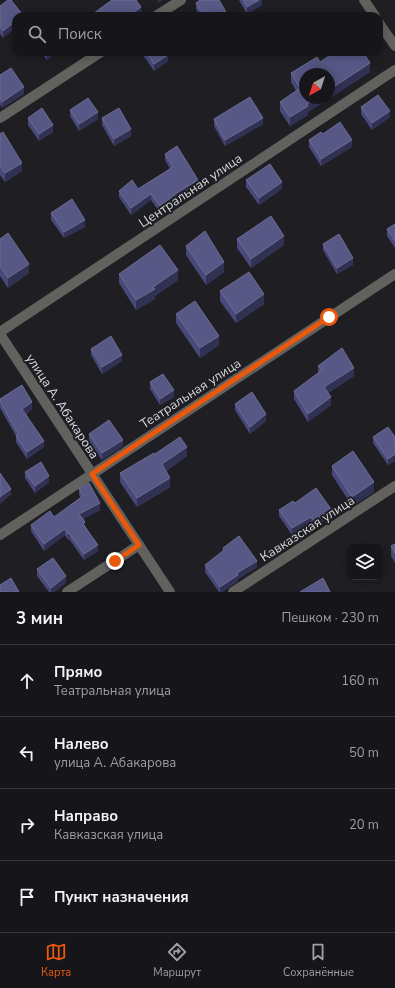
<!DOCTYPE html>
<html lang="ru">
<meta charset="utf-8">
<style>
:root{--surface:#16161a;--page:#1f1f23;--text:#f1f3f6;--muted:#9e9fa2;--line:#353539;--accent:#ea580c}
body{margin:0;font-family:"Nunito Sans",sans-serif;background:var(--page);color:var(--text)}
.controls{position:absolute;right:12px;bottom:12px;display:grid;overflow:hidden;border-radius:8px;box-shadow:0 2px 10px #0003}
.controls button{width:36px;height:36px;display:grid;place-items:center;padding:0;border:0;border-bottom:1px solid var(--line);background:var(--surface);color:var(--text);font:20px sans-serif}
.compass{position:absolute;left:299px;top:68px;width:36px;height:36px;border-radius:50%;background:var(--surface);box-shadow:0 2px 10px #0003;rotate:219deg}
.stop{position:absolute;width:12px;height:12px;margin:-9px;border:3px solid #ea580c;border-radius:50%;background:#fff}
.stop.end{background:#ea580c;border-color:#fff;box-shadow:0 1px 4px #0008}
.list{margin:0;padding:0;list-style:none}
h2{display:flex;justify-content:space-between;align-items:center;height:52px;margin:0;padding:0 16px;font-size:17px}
h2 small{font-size:13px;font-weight:400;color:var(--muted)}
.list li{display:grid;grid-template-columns:26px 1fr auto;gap:12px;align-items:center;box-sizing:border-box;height:72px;padding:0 16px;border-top:1px solid var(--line)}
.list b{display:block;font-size:15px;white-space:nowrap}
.list p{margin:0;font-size:13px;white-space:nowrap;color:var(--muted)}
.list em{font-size:13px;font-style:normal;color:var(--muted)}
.icon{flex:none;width:22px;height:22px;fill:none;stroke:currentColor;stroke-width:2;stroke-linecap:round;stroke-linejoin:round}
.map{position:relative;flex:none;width:395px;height:592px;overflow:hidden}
.search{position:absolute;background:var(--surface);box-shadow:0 2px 10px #0003;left:12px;right:12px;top:12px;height:44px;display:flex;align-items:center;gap:10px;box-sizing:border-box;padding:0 14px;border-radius:12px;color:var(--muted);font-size:15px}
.sheet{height:340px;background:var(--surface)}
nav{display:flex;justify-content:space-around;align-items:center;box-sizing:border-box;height:56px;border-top:1px solid var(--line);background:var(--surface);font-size:11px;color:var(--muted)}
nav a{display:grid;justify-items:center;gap:2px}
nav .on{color:var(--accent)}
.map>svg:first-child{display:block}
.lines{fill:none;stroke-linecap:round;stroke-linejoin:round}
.minor{stroke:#63615e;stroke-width:10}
.wall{fill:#48487b}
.shaded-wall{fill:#313154}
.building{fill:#575886;stroke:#6c6c93}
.route{stroke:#ea580c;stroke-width:5}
.labels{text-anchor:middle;stroke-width:4;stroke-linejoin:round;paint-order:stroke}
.street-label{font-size:13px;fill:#d8d9dc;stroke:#1e1e23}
</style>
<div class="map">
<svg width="395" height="592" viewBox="0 0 395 592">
<rect width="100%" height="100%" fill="#1e1e23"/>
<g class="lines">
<!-- minor -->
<g class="minor">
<path d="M 364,0 L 375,16"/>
<path d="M 156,16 L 181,0"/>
<path d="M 379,23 L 395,46"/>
<path d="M 0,118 L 101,52"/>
<path d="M 0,332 L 395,70"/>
<path d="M 0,334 L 170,592"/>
<path d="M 0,535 L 395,274"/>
<path d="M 67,592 L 139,545"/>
<path d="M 233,592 L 395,486"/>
</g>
</g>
<!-- wall -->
<g class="wall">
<path d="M 239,0 L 262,0 L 262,5 L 247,14 Z"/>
<path d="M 196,3 L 226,16 L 200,16 L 196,9 Z"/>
<path d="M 0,6 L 23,16 L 16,16 L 16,27 L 3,38 L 0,34 Z"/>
<path d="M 41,52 L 57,52 L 47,60 Z"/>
<path d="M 143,52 L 166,52 L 168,61 L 154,71 L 143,55 Z"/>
<path d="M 320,62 L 370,72 L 308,112 L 308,115 L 290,126 L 280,111 L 280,102 L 296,91 L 291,82 L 291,73 Z"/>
<path d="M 0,75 L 24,94 L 2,108 L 0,104 Z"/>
<path d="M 361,107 L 390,117 L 372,130 L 361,114 Z"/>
<path d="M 70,110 L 98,119 L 79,131 L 70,116 Z"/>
<path d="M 28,118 L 53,132 L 39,141 L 28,125 Z"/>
<path d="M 102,118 L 131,136 L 114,146 L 102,125 Z"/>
<path d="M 214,119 L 263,124 L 225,146 L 214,126 Z"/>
<path d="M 0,134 L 22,171 L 5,182 L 0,175 Z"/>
<path d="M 323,134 L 352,147 L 321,166 L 309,147 L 309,140 Z"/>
<path d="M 165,154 L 198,186 L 178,199 L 160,213 L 151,200 L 131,215 L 119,197 L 119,191 L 138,189 L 170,169 L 165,160 Z"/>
<path d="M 246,180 L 282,189 L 259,205 L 246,187 Z"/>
<path d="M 51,213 L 85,227 L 64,238 L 51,220 Z"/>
<path d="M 395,224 L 395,248 L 387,236 L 387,229 Z"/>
<path d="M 0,239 L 29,273 L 8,288 L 0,276 Z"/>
<path d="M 237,239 L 284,245 L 251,268 L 237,248 Z"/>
<path d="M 323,244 L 353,265 L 337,274 L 323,250 Z"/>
<path d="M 186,246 L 224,272 L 206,285 L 186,255 Z"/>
<path d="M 119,274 L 178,280 L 155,296 L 155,299 L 136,310 L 119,283 Z"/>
<path d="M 220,291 L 264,304 L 236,323 L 220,301 Z"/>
<path d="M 176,314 L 219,345 L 200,358 L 176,323 Z"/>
<path d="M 91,349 L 122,361 L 102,374 L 91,355 Z"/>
<path d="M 318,366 L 354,376 L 328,393 L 331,405 L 308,422 L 294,399 L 294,391 L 318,373 Z"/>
<path d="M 150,382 L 174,397 L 160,405 L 150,389 Z"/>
<path d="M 0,399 L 32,409 L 26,414 L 44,447 L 27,459 L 16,442 L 16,436 L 0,408 Z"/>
<path d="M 235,404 L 266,421 L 250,434 L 235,410 Z"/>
<path d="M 89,434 L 123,446 L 102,460 L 89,441 Z"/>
<path d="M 373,437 L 395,437 L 395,461 L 388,465 L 373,443 Z"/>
<path d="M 155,454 L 187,456 L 166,471 L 170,487 L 137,507 L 120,482 L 120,473 Z"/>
<path d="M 332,466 L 374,492 L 352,506 L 332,475 Z"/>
<path d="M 25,472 L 49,482 L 35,493 L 25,478 Z"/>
<path d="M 79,489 L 100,510 L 83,519 L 85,526 L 98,551 L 84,560 L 69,539 L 68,540 L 65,535 L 44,551 L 31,531 L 31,525 L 54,517 L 81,498 L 79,495 Z"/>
<path d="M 295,503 L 331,516 L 314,527 L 311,523 L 292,535 L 279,516 L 279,510 Z"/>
<path d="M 395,544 L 395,563 L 391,556 L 391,546 Z"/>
<path d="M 223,548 L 257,567 L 238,579 L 238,581 L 222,592 L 219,592 L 205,572 L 205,565 L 223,551 Z"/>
<path d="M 37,569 L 66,583 L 54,592 L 49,592 L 37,576 Z"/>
</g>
<!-- shaded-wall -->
<g class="shaded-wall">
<path d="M 158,0 L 163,0 L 158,3 Z"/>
<path d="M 259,0 L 262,0 L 262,5 L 247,14 L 247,7 Z"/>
<path d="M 141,7 L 141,14 L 138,16 L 128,16 Z"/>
<path d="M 226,12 L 226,16 L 220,16 Z"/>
<path d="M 16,21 L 16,27 L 3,38 L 3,31 Z"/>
<path d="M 48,52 L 57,52 L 47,60 L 47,53 Z"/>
<path d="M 168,55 L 168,61 L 154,71 L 154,64 Z"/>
<path d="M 370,63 L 370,72 L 308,112 L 308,115 L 290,126 L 290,117 L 307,104 L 316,98 L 329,98 L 329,90 Z"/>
<path d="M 24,87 L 24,94 L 2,108 L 2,102 Z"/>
<path d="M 390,111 L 390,117 L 372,130 L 372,123 Z"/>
<path d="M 98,112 L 98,119 L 79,131 L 79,124 Z"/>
<path d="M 263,118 L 263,124 L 225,146 L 225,140 Z"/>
<path d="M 53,125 L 53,132 L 39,141 L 39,134 Z"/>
<path d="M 131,129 L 131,136 L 114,146 L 114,139 Z"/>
<path d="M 352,140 L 352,147 L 321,166 L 321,159 Z"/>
<path d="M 22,163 L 22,171 L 5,182 L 5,173 Z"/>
<path d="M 198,180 L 198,186 L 178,199 L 160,213 L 160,206 L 178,192 Z"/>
<path d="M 282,182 L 282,189 L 259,205 L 259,198 Z"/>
<path d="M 151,194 L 151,200 L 131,215 L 131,208 Z"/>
<path d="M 85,220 L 85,227 L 64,238 L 64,232 Z"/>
<path d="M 284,236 L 284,245 L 251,268 L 251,259 Z"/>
<path d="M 353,258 L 353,265 L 337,274 L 337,268 Z"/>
<path d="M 224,262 L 224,272 L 206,285 L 206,275 Z"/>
<path d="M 29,264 L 29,273 L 8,288 L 8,278 Z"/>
<path d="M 178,270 L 178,280 L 155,296 L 155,299 L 136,310 L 136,300 Z"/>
<path d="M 264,294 L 264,304 L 236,323 L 236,314 Z"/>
<path d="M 219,336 L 219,345 L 200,358 L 200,348 Z"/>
<path d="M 122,355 L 122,361 L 102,374 L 102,367 Z"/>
<path d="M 354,368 L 354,376 L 324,395 L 324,387 Z"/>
<path d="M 174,390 L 174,397 L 160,405 L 160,399 Z"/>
<path d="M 331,397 L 331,405 L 308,422 L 308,414 Z"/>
<path d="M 32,402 L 32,409 L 22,416 L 22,409 Z"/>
<path d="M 266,414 L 266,421 L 250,434 L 250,427 Z"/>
<path d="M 123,440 L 123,446 L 102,460 L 102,453 Z"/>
<path d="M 44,441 L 44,447 L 27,459 L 27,452 Z"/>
<path d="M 187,447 L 187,456 L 162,473 L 162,464 Z"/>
<path d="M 395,454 L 395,461 L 388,465 L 388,459 Z"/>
<path d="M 49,476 L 49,482 L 35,493 L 35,486 Z"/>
<path d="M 170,478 L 170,487 L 137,507 L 137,498 Z"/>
<path d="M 374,482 L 374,492 L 352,506 L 352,497 Z"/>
<path d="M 11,489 L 11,495 L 0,504 L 0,497 Z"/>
<path d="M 100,503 L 100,510 L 79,521 L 79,514 Z"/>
<path d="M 331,509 L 331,516 L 314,527 L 314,521 Z"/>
<path d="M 311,517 L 311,523 L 292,535 L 292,528 Z"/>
<path d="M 65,529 L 65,535 L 44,551 L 44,544 Z"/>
<path d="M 69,533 L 69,539 L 68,540 L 68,534 Z"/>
<path d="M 98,545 L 98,551 L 84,560 L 84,554 Z"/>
<path d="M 257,561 L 257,567 L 238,579 L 238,581 L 222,592 L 220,592 L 220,587 L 237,573 Z"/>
<path d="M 66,576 L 66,583 L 54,592 L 51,592 L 51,588 Z"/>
</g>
<!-- building -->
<g class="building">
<path d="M 8,0 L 11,0 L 23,15 L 22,16 L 16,16 L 16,21 L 3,31 L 0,27 L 0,6 Z"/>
<path d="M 112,0 L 136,0 L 141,7 L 128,16 L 96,16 L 94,13 Z"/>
<path d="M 200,0 L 219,0 L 226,12 L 220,16 L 204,16 L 196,3 Z"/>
<path d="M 243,0 L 259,0 L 247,7 Z"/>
<path d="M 146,52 L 166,52 L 168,55 L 154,64 Z"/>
<path d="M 335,52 L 363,52 L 370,63 L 329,90 L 329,74 L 305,74 L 305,98 L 316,98 L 307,104 L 308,106 L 290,117 L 280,102 L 300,88 L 291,73 L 317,57 L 320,62 Z"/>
<path d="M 11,68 L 24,87 L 2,102 L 0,97 L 0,75 Z"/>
<path d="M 378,95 L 390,111 L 372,123 L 361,107 Z"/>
<path d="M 250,97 L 263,118 L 225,140 L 214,119 Z"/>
<path d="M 88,98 L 98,112 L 79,124 L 70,110 Z"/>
<path d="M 42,108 L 53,125 L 39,134 L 28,118 Z"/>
<path d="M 119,108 L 131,129 L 114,139 L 102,118 Z"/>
<path d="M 340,122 L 352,140 L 321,159 L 309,140 L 321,132 L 323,134 Z"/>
<path d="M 3,132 L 22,163 L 5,173 L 0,166 L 0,134 Z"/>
<path d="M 177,146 L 198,180 L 178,192 L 160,206 L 151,194 L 131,208 L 119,191 L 132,180 L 138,189 L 173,167 L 165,154 Z"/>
<path d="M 270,164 L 282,182 L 259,198 L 246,180 Z"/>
<path d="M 72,199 L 85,220 L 64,232 L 51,213 Z"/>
<path d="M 271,216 L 284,236 L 251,259 L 237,239 Z"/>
<path d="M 395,224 L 395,241 L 387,229 Z"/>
<path d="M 205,231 L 224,262 L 206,275 L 186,246 Z"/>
<path d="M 8,233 L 29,264 L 8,278 L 0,266 L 0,239 Z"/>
<path d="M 339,234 L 353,258 L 337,268 L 323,244 Z"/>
<path d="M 160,245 L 178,270 L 153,287 L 155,289 L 136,300 L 119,274 Z"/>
<path d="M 249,272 L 264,294 L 236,314 L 220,291 Z"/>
<path d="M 195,301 L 219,336 L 200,348 L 176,314 Z"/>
<path d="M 111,336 L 122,355 L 102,367 L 91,349 Z"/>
<path d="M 342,348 L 354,368 L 324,387 L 331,397 L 308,414 L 294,391 L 322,370 L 318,366 Z"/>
<path d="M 163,374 L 174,390 L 160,399 L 150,382 Z"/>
<path d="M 22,385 L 32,402 L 22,409 L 44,441 L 27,452 L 16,436 L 18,434 L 0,401 L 0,399 Z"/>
<path d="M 252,392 L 266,414 L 250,427 L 235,404 Z"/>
<path d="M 109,420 L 123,440 L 102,453 L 89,434 Z"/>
<path d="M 388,427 L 395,437 L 395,454 L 388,459 L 373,437 Z"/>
<path d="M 180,437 L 187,447 L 162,464 L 170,478 L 137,498 L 120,473 L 154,453 L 155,454 Z"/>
<path d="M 353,451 L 374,482 L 352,497 L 332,466 Z"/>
<path d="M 41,462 L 49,476 L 35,486 L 25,472 Z"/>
<path d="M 0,473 L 11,489 L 0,497 Z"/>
<path d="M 89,483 L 100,503 L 79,514 L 85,522 L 83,524 L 98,545 L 84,554 L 69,533 L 68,534 L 65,529 L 44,544 L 31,525 L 50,511 L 54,517 L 83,496 L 79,489 Z"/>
<path d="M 316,488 L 331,509 L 314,521 L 311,517 L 292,528 L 279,510 L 293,501 L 295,503 Z"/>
<path d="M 239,536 L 257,561 L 237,573 L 238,575 L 220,587 L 205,565 L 224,550 L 223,548 Z"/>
<path d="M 395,544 L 395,553 L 391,546 Z"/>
<path d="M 53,558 L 66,576 L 51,588 L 37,569 Z"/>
<path d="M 11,578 L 19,592 L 0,592 L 0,585 Z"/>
<path d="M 323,578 L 330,592 L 300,592 Z"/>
</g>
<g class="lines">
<!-- route -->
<path class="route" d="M 115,561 L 139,545 L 92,474 L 329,317"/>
</g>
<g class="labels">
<!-- street labels -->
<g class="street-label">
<text transform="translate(190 190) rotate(-34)" y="5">Центральная улица</text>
<text transform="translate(190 393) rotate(-33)" y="5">Театральная улица</text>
<text transform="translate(63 406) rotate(57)" y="5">улица А. Абакарова</text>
<text transform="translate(307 528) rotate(-33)" y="5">Кавказская улица</text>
</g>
</g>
</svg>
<div class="controls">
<button><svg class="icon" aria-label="layers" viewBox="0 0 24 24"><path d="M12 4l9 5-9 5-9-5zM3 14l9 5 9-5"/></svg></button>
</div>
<svg class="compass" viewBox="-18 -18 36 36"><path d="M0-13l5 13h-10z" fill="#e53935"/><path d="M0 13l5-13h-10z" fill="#9e9fa2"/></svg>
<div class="stop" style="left:329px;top:317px"></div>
<div class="stop end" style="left:115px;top:561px"></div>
<div class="search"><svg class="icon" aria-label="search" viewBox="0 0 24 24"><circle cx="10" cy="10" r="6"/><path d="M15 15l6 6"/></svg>Поиск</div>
</div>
<section class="sheet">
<h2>3 мин<small>Пешком · 230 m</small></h2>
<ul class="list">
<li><svg class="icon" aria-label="ahead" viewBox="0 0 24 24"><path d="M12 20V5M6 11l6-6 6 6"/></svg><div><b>Прямо</b><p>Театральная улица</p></div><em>160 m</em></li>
<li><svg class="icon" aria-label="left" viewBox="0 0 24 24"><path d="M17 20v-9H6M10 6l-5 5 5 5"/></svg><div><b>Налево</b><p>улица А. Абакарова</p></div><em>50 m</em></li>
<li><svg class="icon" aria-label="right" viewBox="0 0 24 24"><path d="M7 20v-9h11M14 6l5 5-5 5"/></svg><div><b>Направо</b><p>Кавказская улица</p></div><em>20 m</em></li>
<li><svg class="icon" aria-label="arrive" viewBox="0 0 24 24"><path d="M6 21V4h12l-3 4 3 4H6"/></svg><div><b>Пункт назначения</b></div></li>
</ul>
</section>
<nav>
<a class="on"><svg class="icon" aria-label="map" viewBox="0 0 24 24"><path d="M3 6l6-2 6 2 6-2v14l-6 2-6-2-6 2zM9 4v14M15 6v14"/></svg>Карта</a>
<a><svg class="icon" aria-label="directions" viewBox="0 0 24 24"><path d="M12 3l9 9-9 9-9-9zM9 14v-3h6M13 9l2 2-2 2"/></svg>Маршрут</a>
<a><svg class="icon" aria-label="saved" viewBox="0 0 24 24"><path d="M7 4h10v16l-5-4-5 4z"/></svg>Сохранённые</a>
</nav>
